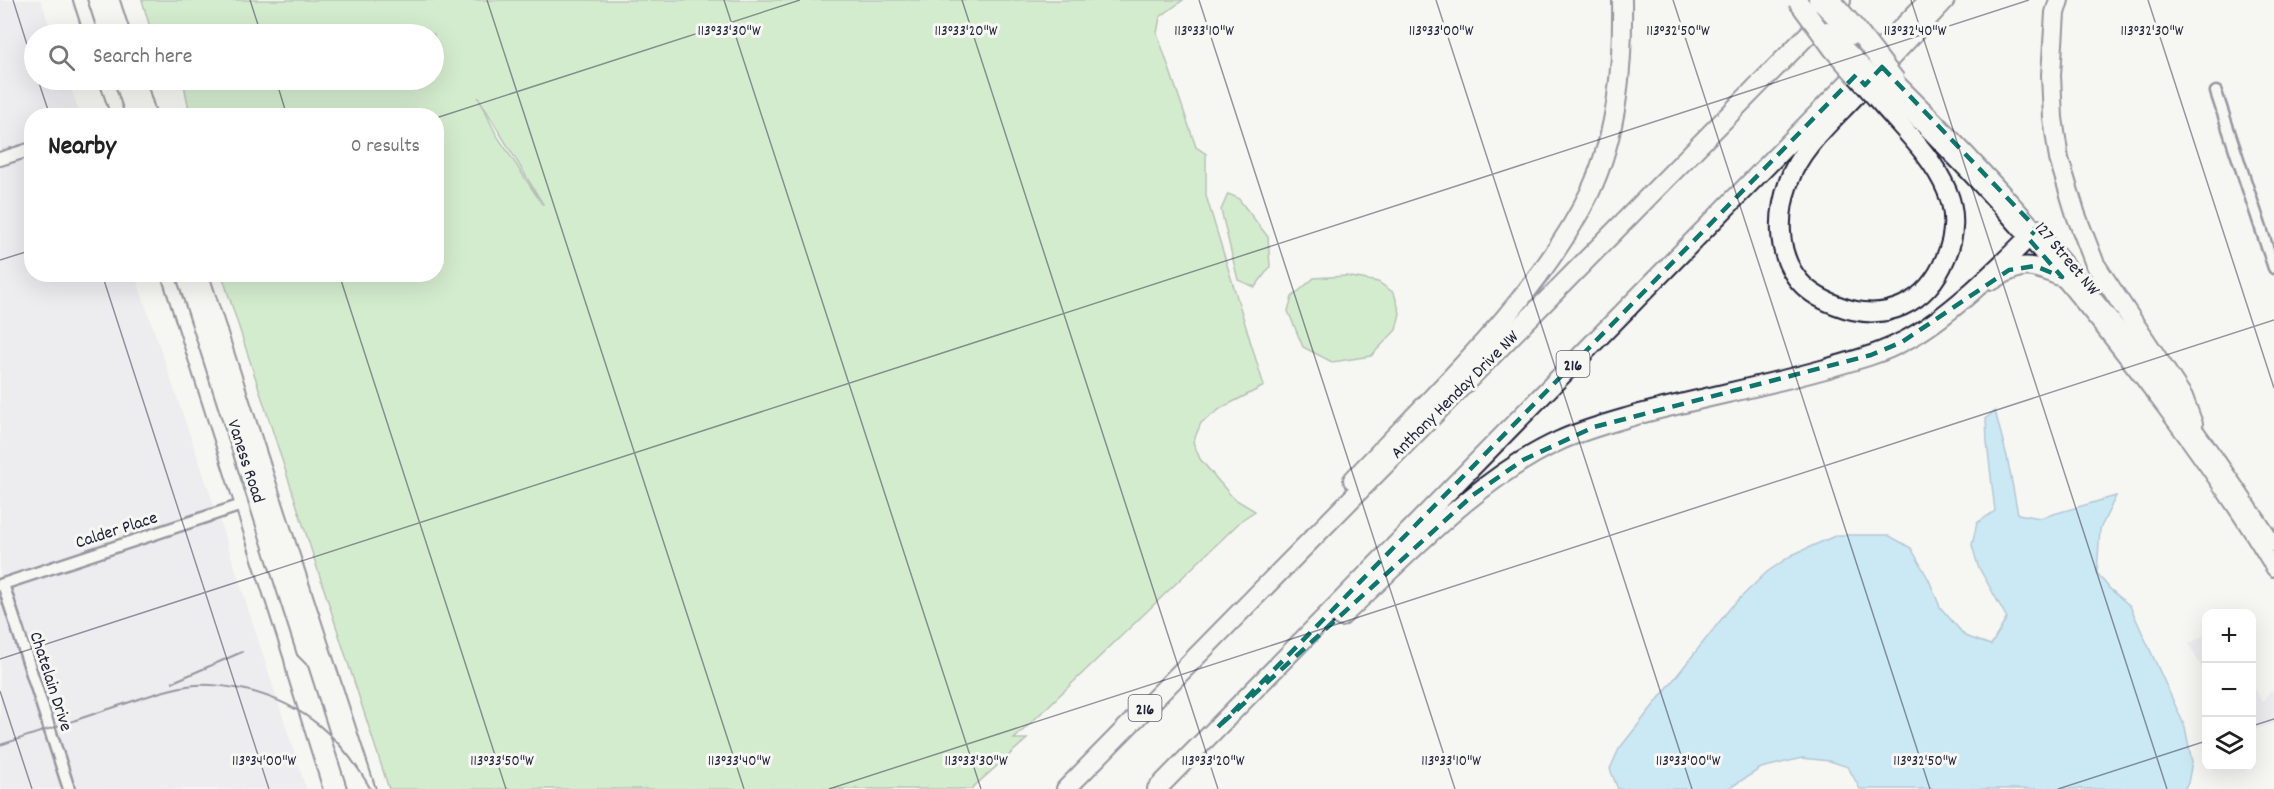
<!DOCTYPE html>
<meta charset="utf-8">
<style>
:root{--surface:#fff;--page:#f6f6f6;--text:#222;--muted:#767676;--line:#e0e0e0}
body{margin:0;font-family:Dekko,sans-serif;background:var(--page);color:var(--text)}
.controls{position:absolute;right:18px;bottom:18px;display:grid;overflow:hidden;border-radius:12px;box-shadow:0 6px 24px #0002}
.controls button{width:54px;height:54px;display:grid;place-items:center;padding:0;border:0;border-bottom:2px solid var(--line);background:var(--surface);color:var(--text);font:30px sans-serif}
.list{margin:0;padding:0;list-style:none}
h2{display:flex;justify-content:space-between;align-items:center;height:78px;margin:0;padding:0 24px;font-size:26px}
h2 small{font-size:20px;font-weight:400;color:var(--muted)}
.icon{flex:none;width:33px;height:33px;fill:none;stroke:currentColor;stroke-width:2;stroke-linecap:round;stroke-linejoin:round}
.map{position:relative;flex:none;width:2274px;height:789px;overflow:hidden}
.search{position:absolute;background:var(--surface);box-shadow:0 6px 24px #0002;left:24px;top:24px;width:420px;height:66px;display:flex;align-items:center;gap:15px;box-sizing:border-box;padding:0 21px;border-radius:33px;color:var(--muted);font-size:22px}
.panel{position:absolute;background:var(--surface);box-shadow:0 6px 24px #0002;left:24px;top:108px;width:420px;height:174px;border-radius:24px}
.map>svg:first-child{display:block}
.built{fill:#e2e0ec}
.green{fill:#ace0a2;stroke:#67816e;stroke-width:1.5;fill-rule:evenodd}
.water{fill:#97d8f8;stroke:#688fac;stroke-width:1.5}
.lines{fill:none;stroke-linecap:round;stroke-linejoin:round}
.minor-casing{stroke:#22223b;stroke-width:15}
.tertiary-casing{stroke:#22223b;stroke-width:16}
.secondary-casing{stroke:#22223b;stroke-width:18}
.motorway-casing{stroke:#22223b;stroke-width:22}
.minor{stroke:#f6f6f2;stroke-width:10}
.tertiary{stroke:#f6f6f2;stroke-width:12}
.secondary{stroke:#f6f6f2;stroke-width:14}
.motorway{stroke:#f6f6f2;stroke-width:18}
.rail{stroke:#22223b;stroke-width:2}
.secondary-bridge-casing{stroke:#22223b;stroke-width:18;stroke-linecap:butt}
.motorway-bridge-casing{stroke:#22223b;stroke-width:22;stroke-linecap:butt}
.secondary-bridge{stroke:#f6f6f2;stroke-width:14}
.motorway-bridge{stroke:#f6f6f2;stroke-width:18}
.marked{fill:none;stroke:#0f766e;stroke-width:4.5;stroke-dasharray:12 8;stroke-linejoin:round}
.ticks{fill:none;stroke:#22223b;stroke-width:1.5;stroke-opacity:0.45}
.labels{text-anchor:middle;stroke-width:6;stroke-linejoin:round;paint-order:stroke}
.shield{fill:#f6f6f2;stroke:#626272;stroke-width:1.5}
.shield-label{font-size:16px;font-weight:bold;fill:#22223b}
.street-label{font-size:18px;fill:#22223b;stroke:#f6f6f2}
.ticks-label{font-size:15px;text-anchor:middle;fill:#22223b;stroke:#f6f6f2;stroke-width:6;stroke-linejoin:round;paint-order:stroke}
</style>
<div class="map">
<svg width="2274" height="789" viewBox="0 0 2274 789">
<rect width="100%" height="100%" fill="#f6f6f2"/>
<filter id="ink" filterUnits="userSpaceOnUse"><feTurbulence type="fractalNoise" baseFrequency=".0167" numOctaves="2"/><feDisplacementMap in="SourceGraphic" scale="12" xChannelSelector="R" yChannelSelector="G"/><feConvolveMatrix kernelMatrix="1 2 1 2 8 2 1 2 1" color-interpolation-filters="sRGB"/></filter>
<g filter="url(#ink)">
<!-- built -->
<g class="built">
<path d="M 0,0 L 41,0 L 52,34 L 34,34 L 34,80 L 68,80 L 80,115 L 32,116 L 32,274 L 135,275 L 225,537 L 306,789 L 0,789 Z"/>
<path d="M 2206,634 L 2206,676 L 2189,644 Z"/>
<path d="M 2252,683 L 2262,702 L 2271,690 L 2274,693 L 2274,723 L 2252,730 Z"/>
</g>
<!-- green -->
<g class="green">
<path d="M 142,0 L 1183,0 L 1160,17 L 1157,33 L 1196,147 L 1206,154 L 1206,196 L 1264,386 L 1223,407 L 1201,423 L 1193,442 L 1200,459 L 1233,498 L 1255,511 L 1243,519 L 1014,739 L 1027,739 L 971,789 L 389,789 L 222,275 L 436,274 L 436,116 L 185,115 L 189,109 L 183,80 L 434,80 L 434,34 L 152,34 ZM 478,97 L 543,204 L 542,204 L 496,134 Z"/>
<path d="M 1228,194 L 1238,198 L 1268,237 L 1270,267 L 1255,287 L 1238,280 L 1221,210 Z"/>
<path d="M 1346,276 L 1378,282 L 1394,293 L 1400,313 L 1396,330 L 1371,356 L 1332,362 L 1303,347 L 1288,311 L 1292,297 L 1314,278 Z"/>
</g>
<!-- water -->
<path class="water" d="M 1995,411 L 2007,457 L 2018,514 L 2040,518 L 2116,496 L 2100,529 L 2097,573 L 2109,588 L 2130,606 L 2185,727 L 2192,762 L 2188,783 L 2184,789 L 1860,789 L 1848,767 L 1830,761 L 1802,758 L 1761,768 L 1728,789 L 1618,789 L 1610,769 L 1619,749 L 1731,607 L 1767,572 L 1792,555 L 1837,535 L 1888,535 L 1911,548 L 1929,580 L 1940,607 L 1965,636 L 1991,645 L 2007,618 L 1978,566 L 1972,545 L 1977,523 L 1995,511 L 1987,442 L 1986,418 Z"/>
<g class="lines">
<!-- minor casing -->
<g class="minor-casing">
<g id="minor">
<path d="M 2216,92 L 2274,268"/>
<path d="M 3,584 L 69,789"/>
<path d="M 0,585 L 242,505"/>
</g>
</g>
<!-- tertiary casing -->
<g class="tertiary-casing">
<g id="tertiary">
<path d="M 80,0 L 91,34"/>
<path d="M 106,80 L 118,116"/>
<path d="M 0,159 L 32,149"/>
<path d="M 168,274 L 291,659 L 294,674 L 330,789"/>
<path d="M 291,659 L 302,670 L 340,789"/>
</g>
</g>
<!-- secondary casing -->
<g class="secondary-casing">
<g id="secondary">
<path d="M 1896,81 C 2039,222 2165,376 2274,544"/>
<path d="M 1887,90 C 1990,190 2085,299 2170,415 C 2207,465 2243,516 2274,569"/>
</g>
</g>
<!-- motorway casing -->
<g class="motorway-casing">
<g id="motorway">
<path d="M 2059,0 L 2055,13 L 2051,75 L 2053,118 L 2059,159 L 2076,215 L 2095,264 L 2183,397 L 2193,424"/>
<path d="M 1879,101 C 1903,129 1933,157 1947,191 C 1956,212 1955,236 1946,257 C 1927,305 1884,324 1836,305 C 1820,299 1806,291 1796,277 C 1776,250 1778,212 1789,181 C 1800,148 1832,121 1855,96 C 1885,64 1915,32 1945,0"/>
<path d="M 1993,280 C 2024,261 2029,264 2062,277"/>
<path d="M 1353,480 C 1434,394 1538,299 1590,192 C 1618,132 1623,65 1622,0"/>
<path d="M 1341,617 C 1406,557 1478,478 1559,441 C 1585,429 1613,422 1640,414 C 1701,398 1764,386 1825,369 C 1851,361 1878,355 1902,342 C 1948,319 2000,266 2037,229"/>
<path d="M 1066,789 L 1841,1"/>
<path d="M 1157,789 L 1929,0"/>
</g>
</g>
<!-- minor -->
<use href="#minor" class="minor"/>
<!-- tertiary -->
<use href="#tertiary" class="tertiary"/>
<!-- secondary -->
<use href="#secondary" class="secondary"/>
<!-- motorway -->
<use href="#motorway" class="motorway"/>
<!-- rail -->
<g class="rail">
<path d="M 120,0 L 131,34"/>
<path d="M 146,80 L 157,116"/>
<path d="M 209,274 L 376,789"/>
<path d="M 173,682 L 242,652"/>
<path d="M 0,745 C 41,732 81,718 121,705 C 143,698 165,689 187,686 C 207,683 226,686 246,690 C 304,704 341,737 370,788"/>
</g>
<!-- secondary-bridge casing -->
<g class="secondary-bridge-casing">
<g id="secondary-bridge">
<path d="M 1816,0 L 1853,37"/>
<path d="M 1827,29 L 1887,90"/>
</g>
</g>
<!-- motorway-bridge casing -->
<g class="motorway-bridge-casing">
<g id="motorway-bridge">
<path d="M 1797,0 L 1833,49 L 1879,101"/>
<path d="M 1831,0 L 1856,29 L 1896,81"/>
</g>
</g>
<!-- secondary-bridge -->
<use href="#secondary-bridge" class="secondary-bridge"/>
<!-- motorway-bridge -->
<use href="#motorway-bridge" class="motorway-bridge"/>
</g>
</g>
<!-- marked area -->
<path d="M0 0H2274V789H0ZM 1882,67 L 2037,229 L 2028,238 L 2062,277 L 2035,266 L 2009,270 L 1902,342 L 1871,355 L 1594,427 L 1523,460 L 1473,495 L 1217,728 L 1856,75 L 1865,85 Z" fill="#f6f6f2" fill-opacity=".55" fill-rule="evenodd"/>
<path class="marked" d="M 1882,67 L 2037,229 L 2028,238 L 2062,277 L 2035,266 L 2009,270 L 1902,342 L 1871,355 L 1594,427 L 1523,460 L 1473,495 L 1217,728 L 1856,75 L 1865,85 Z"/>
<!-- ticks -->
<path class="ticks" d="M 13,0 L 34,67M 250,0 L 261,34M 487,0 L 744,789M 724,0 L 981,789M 962,0 L 1218,789M 1199,0 L 1455,789M 1436,0 L 1692,789M 1673,0 L 1930,789M 1911,0 L 2167,789M 2148,0 L 2274,388M 38,80 L 50,116M 276,80 L 287,116M 436,118 L 800,0M 0,260 L 32,250M 102,274 L 269,789M 339,274 L 506,789M 0,659 L 2029,0M 0,691 L 32,789M 2252,726 L 2274,719M 829,789 L 2274,320M 2058,789 L 2206,741"/>
<g class="labels">
<!-- shield labels -->
<g class="shield">
<rect x="1556.5" y="351" width="33" height="26" rx="4.5"/>
<rect x="1128.5" y="695" width="33" height="26" rx="4.5"/>
</g>
<g class="shield-label">
<text x="1573" y="370">216</text>
<text x="1145" y="714">216</text>
</g>
<!-- street labels -->
<g class="street-label">
<text transform="translate(2068 258) rotate(50)" y="6">127 Street NW</text>
<text transform="translate(1454 394) rotate(-45)" y="6">Anthony Henday Drive NW</text>
<text transform="translate(247 461) rotate(72)" y="6">Vaness Road</text>
<text transform="translate(116 529) rotate(-18)" y="6">Calder Place</text>
<text transform="translate(52 681) rotate(72)" y="6">Chatelain Drive</text>
</g>
</g>
<g class="ticks-label">
<text x="729" y="35">113°33'30"W</text>
<text x="966" y="35">113°33'20"W</text>
<text x="1204" y="35">113°33'10"W</text>
<text x="1441" y="35">113°33'00"W</text>
<text x="1678" y="35">113°32'50"W</text>
<text x="1915" y="35">113°32'40"W</text>
<text x="2152" y="35">113°32'30"W</text>
<text x="264" y="765">113°34'00"W</text>
<text x="502" y="765">113°33'50"W</text>
<text x="739" y="765">113°33'40"W</text>
<text x="976" y="765">113°33'30"W</text>
<text x="1213" y="765">113°33'20"W</text>
<text x="1451" y="765">113°33'10"W</text>
<text x="1688" y="765">113°33'00"W</text>
<text x="1925" y="765">113°32'50"W</text>
</g>
</svg>
<div class="controls">
<button>+</button>
<button>−</button>
<button><svg class="icon" aria-label="layers" viewBox="0 0 24 24"><path d="M12 4l9 5-9 5-9-5zM3 14l9 5 9-5"/></svg></button>
</div>
<div class="search"><svg class="icon" aria-label="search" viewBox="0 0 24 24"><circle cx="10" cy="10" r="6"/><path d="M15 15l6 6"/></svg>Search here</div>
<section class="panel">
<h2>Nearby<small>0 results</small></h2>
<ul class="list">
</ul>
</section>
</div>
